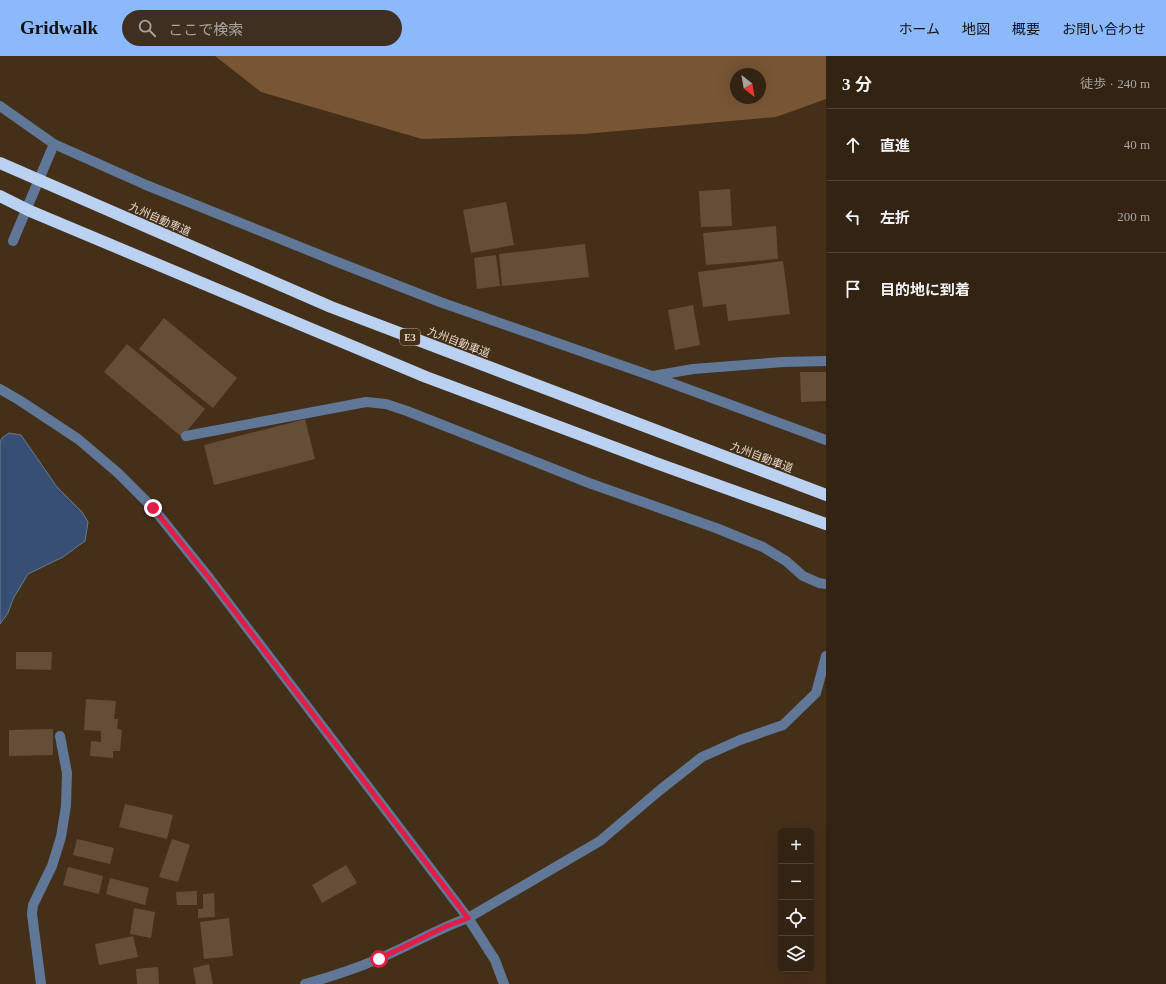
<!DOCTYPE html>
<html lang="ja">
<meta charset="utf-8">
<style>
:root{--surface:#332313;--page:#3e2f21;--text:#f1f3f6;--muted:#a9a4a0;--line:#4e4033;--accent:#8bb9fc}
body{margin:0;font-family:"Times New Roman","Noto Sans JP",serif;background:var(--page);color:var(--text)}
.controls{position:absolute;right:12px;bottom:12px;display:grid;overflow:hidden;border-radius:6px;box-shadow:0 4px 16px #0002}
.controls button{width:36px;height:36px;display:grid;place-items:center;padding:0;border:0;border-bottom:1px solid var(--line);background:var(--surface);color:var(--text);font:20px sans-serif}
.compass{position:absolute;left:730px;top:12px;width:36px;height:36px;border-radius:50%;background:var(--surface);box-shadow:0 4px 16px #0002;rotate:149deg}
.stop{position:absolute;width:12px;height:12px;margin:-9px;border:3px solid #e11d48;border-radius:50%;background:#fff}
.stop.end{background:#e11d48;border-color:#fff;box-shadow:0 1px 4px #0008}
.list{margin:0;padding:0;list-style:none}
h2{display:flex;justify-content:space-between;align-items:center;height:52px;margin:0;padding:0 16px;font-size:17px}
h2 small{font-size:13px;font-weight:400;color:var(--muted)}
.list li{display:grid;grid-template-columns:26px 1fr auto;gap:12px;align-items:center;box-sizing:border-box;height:72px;padding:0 16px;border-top:1px solid var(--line)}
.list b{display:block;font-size:15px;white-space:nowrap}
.list em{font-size:13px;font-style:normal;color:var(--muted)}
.icon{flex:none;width:22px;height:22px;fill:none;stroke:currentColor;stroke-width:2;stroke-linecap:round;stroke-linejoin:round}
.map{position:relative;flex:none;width:826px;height:928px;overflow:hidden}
header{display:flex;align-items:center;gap:24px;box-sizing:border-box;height:56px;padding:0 20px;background:var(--accent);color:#111}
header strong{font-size:19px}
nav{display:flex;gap:22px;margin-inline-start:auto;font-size:14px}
.search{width:280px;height:36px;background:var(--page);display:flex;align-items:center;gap:10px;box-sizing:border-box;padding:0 14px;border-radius:22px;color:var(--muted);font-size:15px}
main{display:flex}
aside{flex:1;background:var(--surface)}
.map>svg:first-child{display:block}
.green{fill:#785633;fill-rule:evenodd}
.water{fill:#364f72;stroke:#6b788d}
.building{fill:#654e38}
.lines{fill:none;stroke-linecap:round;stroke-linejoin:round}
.minor{stroke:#607797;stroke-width:10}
.highway{stroke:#bbd1f1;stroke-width:12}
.route{stroke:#e11d48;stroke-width:5}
.labels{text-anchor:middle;stroke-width:3;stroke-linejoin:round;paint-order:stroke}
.shield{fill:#442f19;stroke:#b6a696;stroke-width:1}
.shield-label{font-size:10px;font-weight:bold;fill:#e7d9cc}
.street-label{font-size:11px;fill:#e7d9cc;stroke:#442f19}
</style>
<header>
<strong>Gridwalk</strong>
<div class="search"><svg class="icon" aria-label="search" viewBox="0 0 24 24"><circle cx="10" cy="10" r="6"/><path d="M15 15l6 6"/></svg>ここで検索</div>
<nav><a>ホーム</a><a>地図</a><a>概要</a><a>お問い合わせ</a></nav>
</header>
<main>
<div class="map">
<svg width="826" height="928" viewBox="0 0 826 928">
<rect width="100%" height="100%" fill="#442f19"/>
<!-- green -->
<path class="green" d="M 215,0 L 826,0 L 826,43 L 776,61 L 584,78 L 422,83 L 261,36 ZM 736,18 L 760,18 L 760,42 L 736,42 Z"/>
<!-- water -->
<path class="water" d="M 9,377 L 21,379 L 57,431 L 82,456 L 88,466 L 85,485 L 63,501 L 28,518 L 13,543 L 8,557 L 0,568 L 0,386 L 2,382 Z"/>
<!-- building -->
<g class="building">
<path d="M 730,133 L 732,170 L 701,171 L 699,135 Z"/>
<path d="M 506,146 L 514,189 L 471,197 L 463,154 Z"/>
<path d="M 776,170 L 778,203 L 706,209 L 703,177 Z"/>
<path d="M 585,188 L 589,221 L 502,230 L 499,198 Z"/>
<path d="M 496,199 L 500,230 L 477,233 L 474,202 Z"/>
<path d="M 783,205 L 790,258 L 728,265 L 726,248 L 703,251 L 698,216 Z"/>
<path d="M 693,249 L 700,289 L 675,294 L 668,254 Z"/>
<path d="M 164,262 L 237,322 L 213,352 L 139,293 Z"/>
<path d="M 127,288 L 205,353 L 182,381 L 104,316 Z"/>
<path d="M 800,316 L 826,316 L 826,345 L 801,346 Z"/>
<path d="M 305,363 L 315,403 L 214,429 L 204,389 Z"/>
<path d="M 16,596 L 52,596 L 51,614 L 16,613 Z"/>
<path d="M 86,643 L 116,645 L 114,663 L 118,663 L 117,673 L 122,674 L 120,695 L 113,695 L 113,702 L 90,700 L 91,685 L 101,686 L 101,675 L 84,674 Z"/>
<path d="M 53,673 L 53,699 L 9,700 L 9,674 Z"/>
<path d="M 125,748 L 173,759 L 167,783 L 119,771 Z"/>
<path d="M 77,783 L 114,792 L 110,808 L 73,799 Z"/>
<path d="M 172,783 L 190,789 L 178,826 L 159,821 Z"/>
<path d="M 346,809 L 357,827 L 322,847 L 312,829 Z"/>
<path d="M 68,811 L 103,820 L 99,838 L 63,829 Z"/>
<path d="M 110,822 L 149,832 L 145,849 L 106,838 Z"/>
<path d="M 197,835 L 197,849 L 177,849 L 176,836 Z"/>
<path d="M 214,837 L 215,861 L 198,862 L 198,853 L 203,853 L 203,838 Z"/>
<path d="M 134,852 L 155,856 L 151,882 L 130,878 Z"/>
<path d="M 229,862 L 233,900 L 204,903 L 200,866 Z"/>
<path d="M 133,880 L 138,901 L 99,909 L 95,888 Z"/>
<path d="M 209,908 L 213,928 L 196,928 L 193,912 Z"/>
<path d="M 158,911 L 159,928 L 137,928 L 136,913 Z"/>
</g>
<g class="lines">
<!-- minor -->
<g class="minor">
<path d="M 0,50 L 54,88 L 146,129 L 340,207 L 440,246 L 652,320 L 826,384"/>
<path d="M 13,185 L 54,88"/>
<path d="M 653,320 L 693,313 L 783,306 L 826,305"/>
<path d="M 0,333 L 19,344 L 78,383 L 118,417 L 153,452 L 210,523 L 468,862 L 495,904 L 504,928"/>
<path d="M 186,380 L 366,346 L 386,348 L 407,355 L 589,427 L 716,472 L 763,491 L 786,505 L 803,520 L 819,527 L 826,528"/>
<path d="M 41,928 L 32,858 L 33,849 L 52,810 L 61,781 L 66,750 L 67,717 L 60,680"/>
<path d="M 305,928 C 330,921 355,913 378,903 C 409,890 437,873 468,862 L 600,785 L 660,734 L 702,701 L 740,684 L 783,669 L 816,637 L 826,600"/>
</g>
<!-- highway -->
<g class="highway">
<path d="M 0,107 L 331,251 L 826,439"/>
<path d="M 0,140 L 30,155 L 426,321 L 656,407 L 826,468"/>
</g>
</g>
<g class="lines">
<!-- route -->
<path class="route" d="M 153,452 L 210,523 L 468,862 L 447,870 L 379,903"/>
</g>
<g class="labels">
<!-- shield labels -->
<rect class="shield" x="400" y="273" width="20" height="16" rx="3"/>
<g class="shield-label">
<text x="410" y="285">E3</text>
</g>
<!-- street labels -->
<g class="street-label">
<text transform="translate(160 163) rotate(24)" y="4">九州自動車道</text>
<text transform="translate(459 286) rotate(21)" y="4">九州自動車道</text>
<text transform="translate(762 401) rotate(21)" y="4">九州自動車道</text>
</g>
</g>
</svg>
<div class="controls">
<button>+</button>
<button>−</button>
<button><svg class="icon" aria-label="locate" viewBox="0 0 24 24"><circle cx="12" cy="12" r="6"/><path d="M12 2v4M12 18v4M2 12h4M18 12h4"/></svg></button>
<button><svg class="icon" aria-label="layers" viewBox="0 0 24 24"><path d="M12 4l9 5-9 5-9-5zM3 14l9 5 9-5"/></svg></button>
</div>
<svg class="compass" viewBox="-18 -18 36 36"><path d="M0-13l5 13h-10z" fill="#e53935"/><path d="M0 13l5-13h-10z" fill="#a9a4a0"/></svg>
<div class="stop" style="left:379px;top:903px"></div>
<div class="stop end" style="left:153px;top:452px"></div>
</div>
<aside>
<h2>3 分<small>徒歩 · 240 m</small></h2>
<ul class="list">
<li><svg class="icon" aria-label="ahead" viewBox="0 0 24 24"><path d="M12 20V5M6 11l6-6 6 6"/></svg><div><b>直進</b></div><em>40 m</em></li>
<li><svg class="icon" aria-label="left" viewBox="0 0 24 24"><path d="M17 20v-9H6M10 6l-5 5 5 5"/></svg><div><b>左折</b></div><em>200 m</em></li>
<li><svg class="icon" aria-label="arrive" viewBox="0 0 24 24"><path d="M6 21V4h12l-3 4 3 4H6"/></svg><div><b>目的地に到着</b></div></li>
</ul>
</aside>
</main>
